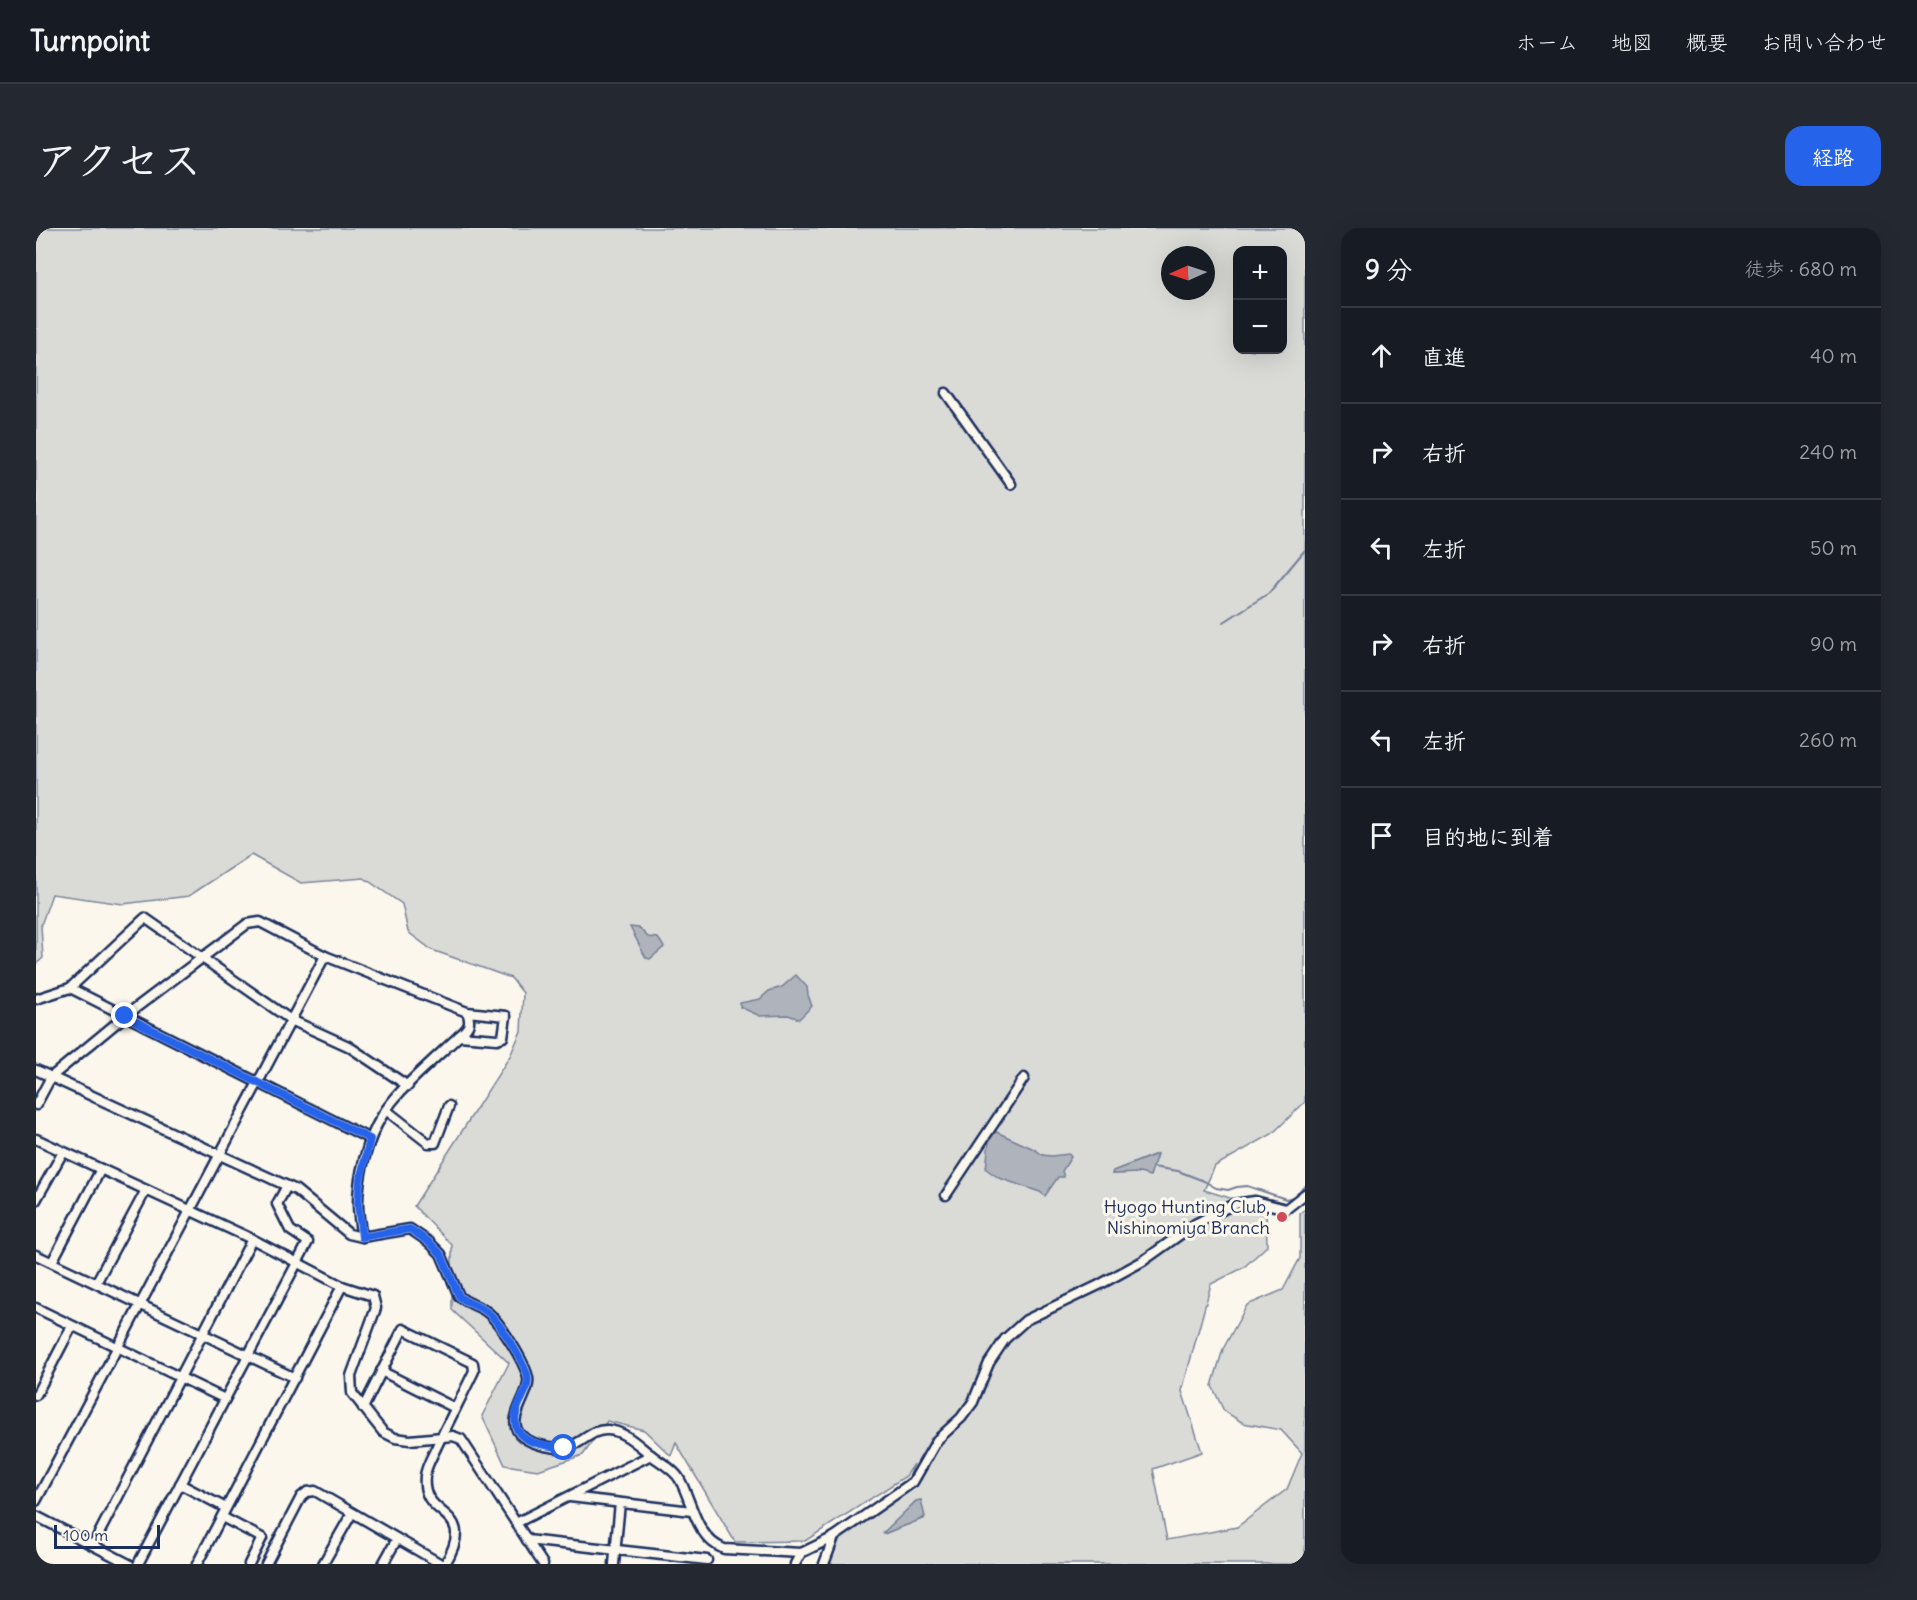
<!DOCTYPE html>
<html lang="ja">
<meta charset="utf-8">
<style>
:root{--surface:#171b24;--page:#242831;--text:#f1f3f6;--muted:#9ea1a6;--line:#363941;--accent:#2563eb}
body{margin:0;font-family:Delius,"Klee One",sans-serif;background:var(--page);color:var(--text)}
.controls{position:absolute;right:18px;top:18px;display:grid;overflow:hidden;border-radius:12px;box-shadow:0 6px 24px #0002}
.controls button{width:54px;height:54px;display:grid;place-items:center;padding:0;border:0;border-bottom:2px solid var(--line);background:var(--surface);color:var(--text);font:30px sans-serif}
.compass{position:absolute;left:1125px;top:18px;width:54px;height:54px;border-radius:50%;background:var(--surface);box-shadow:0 6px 24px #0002;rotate:267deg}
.scale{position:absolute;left:18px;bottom:15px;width:106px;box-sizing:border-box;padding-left:6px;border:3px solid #1b2f5e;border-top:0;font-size:16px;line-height:21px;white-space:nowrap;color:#1b2f5e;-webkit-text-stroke:4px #fbf7ec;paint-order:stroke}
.stop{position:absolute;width:18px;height:18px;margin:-14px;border:4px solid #2563eb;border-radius:50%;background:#fff}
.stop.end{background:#2563eb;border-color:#fff;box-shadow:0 2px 6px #0008}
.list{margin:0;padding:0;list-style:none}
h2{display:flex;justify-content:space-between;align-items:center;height:78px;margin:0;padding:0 24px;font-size:26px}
h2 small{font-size:20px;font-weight:400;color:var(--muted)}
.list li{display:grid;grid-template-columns:39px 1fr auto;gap:18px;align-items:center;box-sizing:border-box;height:96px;padding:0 24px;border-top:2px solid var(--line)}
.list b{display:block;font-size:22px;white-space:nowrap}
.list em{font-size:20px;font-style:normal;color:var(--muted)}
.icon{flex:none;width:33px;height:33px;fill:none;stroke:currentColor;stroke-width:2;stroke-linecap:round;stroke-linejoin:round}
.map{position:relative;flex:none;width:1269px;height:1336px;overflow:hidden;border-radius:18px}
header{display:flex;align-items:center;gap:36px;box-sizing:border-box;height:84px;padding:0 30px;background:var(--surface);border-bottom:2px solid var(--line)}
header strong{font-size:28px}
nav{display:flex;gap:33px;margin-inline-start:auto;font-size:21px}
.intro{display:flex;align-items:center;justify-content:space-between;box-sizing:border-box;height:144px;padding:0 36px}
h1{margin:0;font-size:42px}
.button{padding:15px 27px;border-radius:18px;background:var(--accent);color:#fff;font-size:21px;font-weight:700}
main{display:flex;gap:36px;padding:0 36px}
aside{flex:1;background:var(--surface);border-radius:18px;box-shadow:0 6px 24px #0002}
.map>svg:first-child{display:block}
.green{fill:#dadad7;stroke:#7a849a;stroke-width:1.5;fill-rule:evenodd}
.water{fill:#afb3bb;stroke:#747e96;stroke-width:1.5}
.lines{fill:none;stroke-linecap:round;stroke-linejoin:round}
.stream{stroke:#747e96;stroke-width:2}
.minor-casing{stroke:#1b2f5e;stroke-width:13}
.minor{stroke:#fbf7ec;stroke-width:8}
.route{stroke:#2563eb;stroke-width:8}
.poi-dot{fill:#d1495b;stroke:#fbf7ec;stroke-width:2}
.labels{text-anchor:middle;stroke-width:6;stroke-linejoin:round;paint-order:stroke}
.poi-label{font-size:18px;fill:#1b2f5e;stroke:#fbf7ec;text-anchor:end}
</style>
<header>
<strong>Turnpoint</strong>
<nav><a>ホーム</a><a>地図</a><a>概要</a><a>お問い合わせ</a></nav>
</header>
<div class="intro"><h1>アクセス</h1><a class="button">経路</a></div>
<main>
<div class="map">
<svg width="1269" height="1336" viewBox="0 0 1269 1336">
<rect width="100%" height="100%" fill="#fbf7ec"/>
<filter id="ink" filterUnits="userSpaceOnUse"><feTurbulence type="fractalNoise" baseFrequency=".0167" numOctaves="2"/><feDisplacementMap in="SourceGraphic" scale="12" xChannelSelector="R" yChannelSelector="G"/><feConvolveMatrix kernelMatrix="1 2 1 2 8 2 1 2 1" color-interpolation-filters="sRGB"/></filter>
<g filter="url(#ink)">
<!-- green -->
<path class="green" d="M 0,0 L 1269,0 L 1269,874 L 1236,906 L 1179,938 L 1168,962 L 1230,981 L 1231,1018 L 1207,1040 L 1175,1056 L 1146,1163 L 1166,1224 L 1117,1241 L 1131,1312 L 1201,1299 L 1251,1261 L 1266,1225 L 1245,1202 L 1207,1195 L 1188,1183 L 1176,1158 L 1187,1121 L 1211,1077 L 1247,1062 L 1264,1030 L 1264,985 L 1269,981 L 1269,1336 L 784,1336 L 797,1308 L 873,1249 L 878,1236 L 870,1248 L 769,1313 L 699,1314 L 640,1215 L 635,1228 L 608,1202 L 571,1193 L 547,1227 L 502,1242 L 469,1237 L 446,1188 L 473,1135 L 416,1082 L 416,1017 L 378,978 L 474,828 L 485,803 L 487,765 L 475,750 L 396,722 L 372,704 L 366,676 L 328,650 L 265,655 L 215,627 L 153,668 L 87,676 L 16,666 L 5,697 L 7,730 L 0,736 ZM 1202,22 L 1246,22 L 1246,122 L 1202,122 ZM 1134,27 L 1170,27 L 1170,63 L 1134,63 ZM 1120,926 L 1114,947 L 1104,945 L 1076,946 L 1077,943 ZM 880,1273 L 888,1291 L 876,1294 L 848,1306 Z"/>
<!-- water -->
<g class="water">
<path d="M 594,699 L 603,700 L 612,709 L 622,710 L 628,719 L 614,731 L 610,730 Z"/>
<path d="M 760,747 L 771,759 L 772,767 L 776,778 L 763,791 L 752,787 L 724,788 L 704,779 L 704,775 L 724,771 L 733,763 L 746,759 Z"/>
<path d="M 956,902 L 998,921 L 1007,927 L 1015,928 L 1033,926 L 1035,929 L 1026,943 L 1028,949 L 1022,949 L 1009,968 L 1004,964 L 963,950 L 950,941 L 954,904 Z"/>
<path d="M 1121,926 L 1114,948 L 1104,945 L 1076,946 L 1077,943 Z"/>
<path d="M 885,1272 L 889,1289 C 877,1296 861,1300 848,1306 L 847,1305 L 880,1273 Z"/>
</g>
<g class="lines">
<!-- stream -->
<g class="stream">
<path d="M 1188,394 L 1233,365 L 1269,322"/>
<path d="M 1116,939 L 1142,943 L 1168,953 L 1180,960 L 1192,962 L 1201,959 L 1211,958 L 1250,971 L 1257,969 L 1269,958"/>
</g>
<!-- minor casing -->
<g class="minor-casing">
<g id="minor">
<path d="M 910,165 L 975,256"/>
<path d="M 34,760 L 334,911"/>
<path d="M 0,771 L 34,760 L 109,690 L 255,792 L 312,818 L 372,858"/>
<path d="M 423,808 C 432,800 436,796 431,784"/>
<path d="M 0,842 L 260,962 L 313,1006 L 326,1009 L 374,1001 L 393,1014 L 405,1026 L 423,1068 C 431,1076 442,1077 451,1084 C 463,1093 489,1134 492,1150 C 495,1168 466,1193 487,1209 C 497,1217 523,1223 535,1218 C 549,1213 556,1201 572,1202 C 589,1203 603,1218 615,1227"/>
<path d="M 0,877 L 15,849 L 89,788 L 211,696 L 224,694 L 289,728 L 431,784 L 470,788 L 467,809 L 461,811 L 423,808 C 400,830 362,861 346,888 C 331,912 322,948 322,976 C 322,987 324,998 326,1009"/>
<path d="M 350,882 L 392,915 L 399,915 L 413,878"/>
<path d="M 0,911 L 216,1011 L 306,1058 L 337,1068 L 340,1080 L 315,1148 L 316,1165 L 347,1204 L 359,1210 L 374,1212 L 417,1208 L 425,1211 L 507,1336"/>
<path d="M 910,967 L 988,850"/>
<path d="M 0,972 L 27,924"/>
<path d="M 0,1027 L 259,1150"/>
<path d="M 16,1034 L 65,941"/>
<path d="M 60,1055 L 110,962"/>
<path d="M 0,1080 L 189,1171"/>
<path d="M 345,1143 L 419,1180"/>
<path d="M 0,1167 L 36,1098"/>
<path d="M 327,1180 L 367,1101 L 437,1135 L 438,1143 C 426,1168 413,1193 401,1218 C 397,1227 390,1238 389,1248 C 384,1294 444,1277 409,1336"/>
<path d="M 144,1256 L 190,1280"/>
<path d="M 534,1269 L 656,1283"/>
<path d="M 0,1273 L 289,728"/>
<path d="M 0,1288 L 93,1336"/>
<path d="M 186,1289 L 226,1310 L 213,1336"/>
<path d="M 480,1295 L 615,1227 C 624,1234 639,1242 644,1252 C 657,1276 660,1310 688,1321 L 765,1325 L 798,1309 L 877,1254 L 901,1212 L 925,1190 L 937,1174 L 953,1135 L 969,1111 L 990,1092 L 1063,1057 L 1107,1033 L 1159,996 L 1198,976 L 1219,973 L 1250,981 L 1269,966"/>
<path d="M 491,1312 L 671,1332"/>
<path d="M 57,1317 L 216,1011"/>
<path d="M 102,1336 L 272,1014 L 254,1002 L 241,976 L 251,958"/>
<path d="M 161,1336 L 306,1058"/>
<path d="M 230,1336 L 265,1269 L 271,1264 L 279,1263 L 405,1336"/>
<path d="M 287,1336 L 316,1285"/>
<path d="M 347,1336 L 361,1311"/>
<path d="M 578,1336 L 584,1275"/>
<path d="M 759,1336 L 765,1325"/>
<path d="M 788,1336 L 798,1309"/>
</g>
</g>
<!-- minor -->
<use href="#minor" class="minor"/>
</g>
</g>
<g class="lines" filter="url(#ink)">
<!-- route -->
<path class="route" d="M 89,788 L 334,911 L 324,952 L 322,976 L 326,1009 L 374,1001 L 393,1014 L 405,1026 L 423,1068 C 431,1076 442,1077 451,1084 C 464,1094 485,1130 491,1146 C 494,1157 488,1166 483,1176 C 468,1213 500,1216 528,1220"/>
</g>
<!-- markers -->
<circle class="poi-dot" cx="1246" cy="989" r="6"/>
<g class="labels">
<!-- poi labels -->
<g class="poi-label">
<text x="1234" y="985">Hyogo Hunting Club,<tspan x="1234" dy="21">Nishinomiya Branch</tspan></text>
</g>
</g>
</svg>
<div class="controls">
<button>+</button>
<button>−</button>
</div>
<svg class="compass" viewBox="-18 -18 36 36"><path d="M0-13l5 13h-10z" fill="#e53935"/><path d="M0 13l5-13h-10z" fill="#9ea1a6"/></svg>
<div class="scale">100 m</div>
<div class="stop" style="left:528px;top:1220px"></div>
<div class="stop end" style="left:89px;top:788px"></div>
</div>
<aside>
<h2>9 分<small>徒歩 · 680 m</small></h2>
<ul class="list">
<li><svg class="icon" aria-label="ahead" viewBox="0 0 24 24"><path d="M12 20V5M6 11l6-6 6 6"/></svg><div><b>直進</b></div><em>40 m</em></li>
<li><svg class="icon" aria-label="right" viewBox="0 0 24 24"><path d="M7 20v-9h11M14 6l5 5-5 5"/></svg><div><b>右折</b></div><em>240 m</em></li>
<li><svg class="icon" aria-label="left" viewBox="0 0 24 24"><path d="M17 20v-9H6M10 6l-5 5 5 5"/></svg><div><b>左折</b></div><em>50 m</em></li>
<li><svg class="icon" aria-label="right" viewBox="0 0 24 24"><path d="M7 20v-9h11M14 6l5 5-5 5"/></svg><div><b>右折</b></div><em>90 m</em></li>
<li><svg class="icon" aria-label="left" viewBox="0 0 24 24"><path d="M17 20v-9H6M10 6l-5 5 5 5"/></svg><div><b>左折</b></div><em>260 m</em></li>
<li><svg class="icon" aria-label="arrive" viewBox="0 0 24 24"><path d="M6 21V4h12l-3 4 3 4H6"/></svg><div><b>目的地に到着</b></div></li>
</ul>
</aside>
</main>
